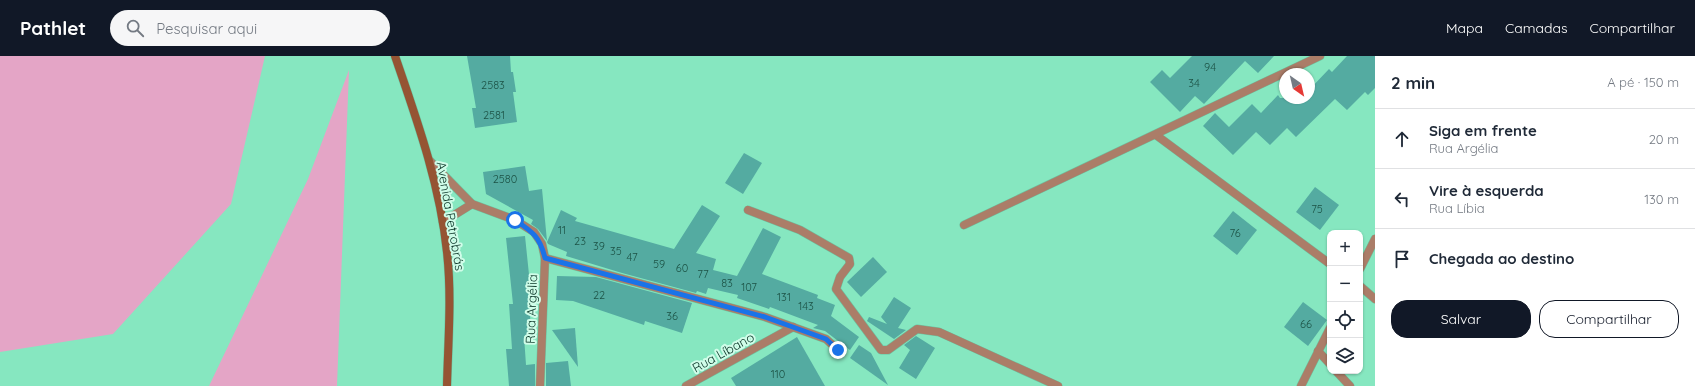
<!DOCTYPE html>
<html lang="pt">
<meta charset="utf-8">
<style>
:root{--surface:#fff;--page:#f6f6f7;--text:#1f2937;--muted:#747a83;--line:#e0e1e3;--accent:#111827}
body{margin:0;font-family:Quicksand,sans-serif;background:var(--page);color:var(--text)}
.controls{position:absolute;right:12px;bottom:12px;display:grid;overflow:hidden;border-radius:8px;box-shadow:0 1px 3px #0004}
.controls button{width:36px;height:36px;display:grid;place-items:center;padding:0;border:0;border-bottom:1px solid var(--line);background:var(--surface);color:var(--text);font:20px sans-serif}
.compass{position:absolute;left:1279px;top:12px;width:36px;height:36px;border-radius:50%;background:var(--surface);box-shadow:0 1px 3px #0004;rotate:146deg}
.stop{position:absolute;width:12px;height:12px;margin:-9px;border:3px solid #1a73e8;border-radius:50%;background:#fff}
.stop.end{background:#1a73e8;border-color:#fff;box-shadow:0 1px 4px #0008}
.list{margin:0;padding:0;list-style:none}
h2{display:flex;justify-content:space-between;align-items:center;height:52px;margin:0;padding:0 16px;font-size:17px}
h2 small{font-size:13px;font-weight:400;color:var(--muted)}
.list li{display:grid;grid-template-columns:26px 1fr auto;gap:12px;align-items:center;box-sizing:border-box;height:60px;padding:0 16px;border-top:1px solid var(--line)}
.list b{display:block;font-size:15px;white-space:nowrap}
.list p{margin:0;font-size:13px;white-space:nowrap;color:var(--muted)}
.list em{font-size:13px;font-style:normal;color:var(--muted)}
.actions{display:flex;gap:8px;padding:12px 16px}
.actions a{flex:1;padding:9px 0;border:1px solid var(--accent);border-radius:16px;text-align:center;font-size:14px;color:var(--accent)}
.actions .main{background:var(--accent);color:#fff}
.icon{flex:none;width:22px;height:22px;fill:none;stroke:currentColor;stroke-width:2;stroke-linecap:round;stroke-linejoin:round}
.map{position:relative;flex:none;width:1375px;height:330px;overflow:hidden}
header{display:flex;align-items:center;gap:24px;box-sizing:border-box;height:56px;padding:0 20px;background:var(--accent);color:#fff}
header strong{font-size:19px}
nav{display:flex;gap:22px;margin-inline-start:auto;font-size:14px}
.search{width:280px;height:36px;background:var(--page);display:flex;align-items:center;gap:10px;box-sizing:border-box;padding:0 14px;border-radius:22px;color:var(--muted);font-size:15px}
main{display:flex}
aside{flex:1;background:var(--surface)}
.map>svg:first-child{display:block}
.green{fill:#e4a5c6}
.building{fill:#54aba1}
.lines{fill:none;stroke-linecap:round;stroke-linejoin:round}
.lane-casing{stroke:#6dc3a1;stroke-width:9}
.street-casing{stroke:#6dc3a1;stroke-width:9}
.secondary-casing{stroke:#6dc3a1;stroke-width:9}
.lane{stroke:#ab7d68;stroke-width:8}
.street{stroke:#ab7d68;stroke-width:8}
.secondary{stroke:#955433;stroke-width:8}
.route{stroke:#1a73e8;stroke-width:5}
.labels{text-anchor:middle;stroke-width:4;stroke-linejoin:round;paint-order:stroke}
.number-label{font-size:11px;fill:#1c5245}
.street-label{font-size:13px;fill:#093426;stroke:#d0fde9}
</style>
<header>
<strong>Pathlet</strong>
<div class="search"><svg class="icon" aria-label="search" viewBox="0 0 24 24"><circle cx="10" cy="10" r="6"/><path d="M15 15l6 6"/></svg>Pesquisar aqui</div>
<nav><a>Mapa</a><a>Camadas</a><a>Compartilhar</a></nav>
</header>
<main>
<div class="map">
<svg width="1375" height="330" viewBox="0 0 1375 330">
<rect width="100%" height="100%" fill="#86e7c0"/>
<!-- green -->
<g class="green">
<path d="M 0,0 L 265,0 L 231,148 L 113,278 L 0,296 Z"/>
<path d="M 349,14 L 337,330 L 209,330 L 308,123 Z"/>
</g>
<!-- building -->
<g class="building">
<path d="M 467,0 L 510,0 L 511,16 L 513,16 L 516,36 L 513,36 L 517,66 L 475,72 L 472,52 L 476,52 Z"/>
<path d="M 1192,0 L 1274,0 L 1258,17 L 1245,5 L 1204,48 L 1195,40 L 1180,56 L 1150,26 L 1162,14 L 1170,22 Z"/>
<path d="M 1347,0 L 1375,0 L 1375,32 L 1368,39 L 1365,36 L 1347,54 L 1335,43 L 1296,81 L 1287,72 L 1270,89 L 1256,76 L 1233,99 L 1203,70 L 1215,57 L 1229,71 L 1252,48 L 1261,57 L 1278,39 L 1280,42 L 1309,42 L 1309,34 L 1329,13 L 1332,16 Z"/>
<path d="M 744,97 L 762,107 L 743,138 L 725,127 Z"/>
<path d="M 525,110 L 529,135 L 542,133 L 547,185 L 538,173 L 531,168 L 533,164 L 486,138 L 483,116 Z"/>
<path d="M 1315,131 L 1339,149 L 1320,174 L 1296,156 Z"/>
<path d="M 702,149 L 720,160 L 696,197 L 716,203 L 713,214 L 737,220 L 763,172 L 781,181 L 762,218 L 818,239 L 817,242 L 835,249 L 831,260 L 859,281 L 850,294 L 825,275 L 813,272 L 818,269 L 770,251 L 769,253 L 737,242 L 738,239 L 708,232 L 706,238 L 697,235 L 696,237 L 622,217 L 566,200 L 567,196 L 548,188 L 547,186 L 561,154 L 577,162 L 575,165 L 674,193 Z"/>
<path d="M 1233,155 L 1257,174 L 1237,199 L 1213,180 Z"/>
<path d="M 525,180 L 531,238 L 529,238 L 531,279 L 524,280 L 526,309 L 535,308 L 535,330 L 509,330 L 506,293 L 512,293 L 509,248 L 513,248 L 506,182 Z"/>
<path d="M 873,201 L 887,216 L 861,241 L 847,226 Z"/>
<path d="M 557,220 L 596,221 L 692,247 L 682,277 L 645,265 L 644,269 L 573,245 L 556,244 Z"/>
<path d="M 894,241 L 911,252 L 898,272 L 906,274 L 894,283 L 867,265 L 869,261 L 887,268 L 881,261 Z"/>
<path d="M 1303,246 L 1327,264 L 1308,290 L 1284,271 Z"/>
<path d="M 575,272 L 578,311 L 552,274 Z"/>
<path d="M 916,280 L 935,292 L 916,323 L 899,312 L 910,294 L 904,289 Z"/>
<path d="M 797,281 L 825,330 L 736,330 L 731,322 Z"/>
<path d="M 859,289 L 871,297 L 888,329 L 850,302 Z"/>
<path d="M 568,305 L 571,330 L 546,330 L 546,307 Z"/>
</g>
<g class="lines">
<!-- lane casing -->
<g class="lane-casing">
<g id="lane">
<path d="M 1156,79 L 1330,208"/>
<path d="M 748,154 L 800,174 L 849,202 L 850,208 L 840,221 L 836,233 L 881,294 L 888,294 L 917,273 L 939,276 L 1058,330"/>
<path d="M 964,169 L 1320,0"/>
<path d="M 1360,230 L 1375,243"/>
<path d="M 1318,295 L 1330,308"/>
<path d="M 1336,315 L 1350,330"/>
</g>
</g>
<!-- street casing -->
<g class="street-casing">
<g id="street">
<path d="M 430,105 L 472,148 L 515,164 L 534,176 L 542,188 L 545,202 L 540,330"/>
<path d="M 443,166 L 472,148"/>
<path d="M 545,202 L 765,261 L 826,283 L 838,294"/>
<path d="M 1360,213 L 1375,183"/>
<path d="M 686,330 L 793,271"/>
<path d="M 1301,330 L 1330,272"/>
</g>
</g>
<!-- secondary casing -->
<g class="secondary-casing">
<path id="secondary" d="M 395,0 C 417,64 440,128 447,196 C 452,241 448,286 447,330"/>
</g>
<!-- lane -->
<use href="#lane" class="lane"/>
<!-- street -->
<use href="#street" class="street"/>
<!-- secondary -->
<use href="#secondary" class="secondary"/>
</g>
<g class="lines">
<!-- route -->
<path class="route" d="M 515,164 C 533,176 540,181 545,202 L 765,261 L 826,283 L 838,294"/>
</g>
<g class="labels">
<!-- number labels -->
<g class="number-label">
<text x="1210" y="15">94</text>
<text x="1194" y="31">34</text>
<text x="493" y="33">2583</text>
<text x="494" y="63">2581</text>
<text x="505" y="127">2580</text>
<text x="1317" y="157">75</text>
<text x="562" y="178">11</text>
<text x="1235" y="181">76</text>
<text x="580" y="189">23</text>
<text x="599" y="194">39</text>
<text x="616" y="199">35</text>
<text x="632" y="205">47</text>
<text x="659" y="212">59</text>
<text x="682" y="216">60</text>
<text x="703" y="222">77</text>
<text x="727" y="231">83</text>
<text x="749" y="235">107</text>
<text x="599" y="243">22</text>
<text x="784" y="245">131</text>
<text x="806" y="254">143</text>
<text x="672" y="264">36</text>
<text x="1306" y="272">66</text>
<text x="778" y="322">110</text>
</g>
<!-- street labels -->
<g class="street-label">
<text transform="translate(451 160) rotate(80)" y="5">Avenida Petrobrás</text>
<text transform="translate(531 253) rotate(-88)" y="5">Rua Argélia</text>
<text transform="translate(723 296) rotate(-29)" y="5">Rua Líbano</text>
</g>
</g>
</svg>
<div class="controls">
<button>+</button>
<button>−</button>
<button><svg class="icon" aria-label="locate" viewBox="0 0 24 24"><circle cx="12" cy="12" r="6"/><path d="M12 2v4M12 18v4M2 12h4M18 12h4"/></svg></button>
<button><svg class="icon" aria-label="layers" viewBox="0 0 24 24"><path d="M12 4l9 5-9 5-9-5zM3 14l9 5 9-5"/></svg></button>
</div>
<svg class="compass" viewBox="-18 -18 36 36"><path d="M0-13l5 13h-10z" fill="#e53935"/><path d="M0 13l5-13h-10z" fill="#747a83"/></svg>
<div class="stop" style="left:515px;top:164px"></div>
<div class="stop end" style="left:838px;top:294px"></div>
</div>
<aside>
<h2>2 min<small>A pé · 150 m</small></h2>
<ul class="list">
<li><svg class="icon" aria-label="ahead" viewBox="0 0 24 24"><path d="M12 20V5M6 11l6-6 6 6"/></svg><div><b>Siga em frente</b><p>Rua Argélia</p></div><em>20 m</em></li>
<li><svg class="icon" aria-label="left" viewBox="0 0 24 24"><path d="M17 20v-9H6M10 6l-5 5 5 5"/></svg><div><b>Vire à esquerda</b><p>Rua Líbia</p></div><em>130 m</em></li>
<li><svg class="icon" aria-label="arrive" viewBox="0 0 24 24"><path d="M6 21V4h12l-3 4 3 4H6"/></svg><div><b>Chegada ao destino</b></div></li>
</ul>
<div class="actions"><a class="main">Salvar</a><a>Compartilhar</a></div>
</aside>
</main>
